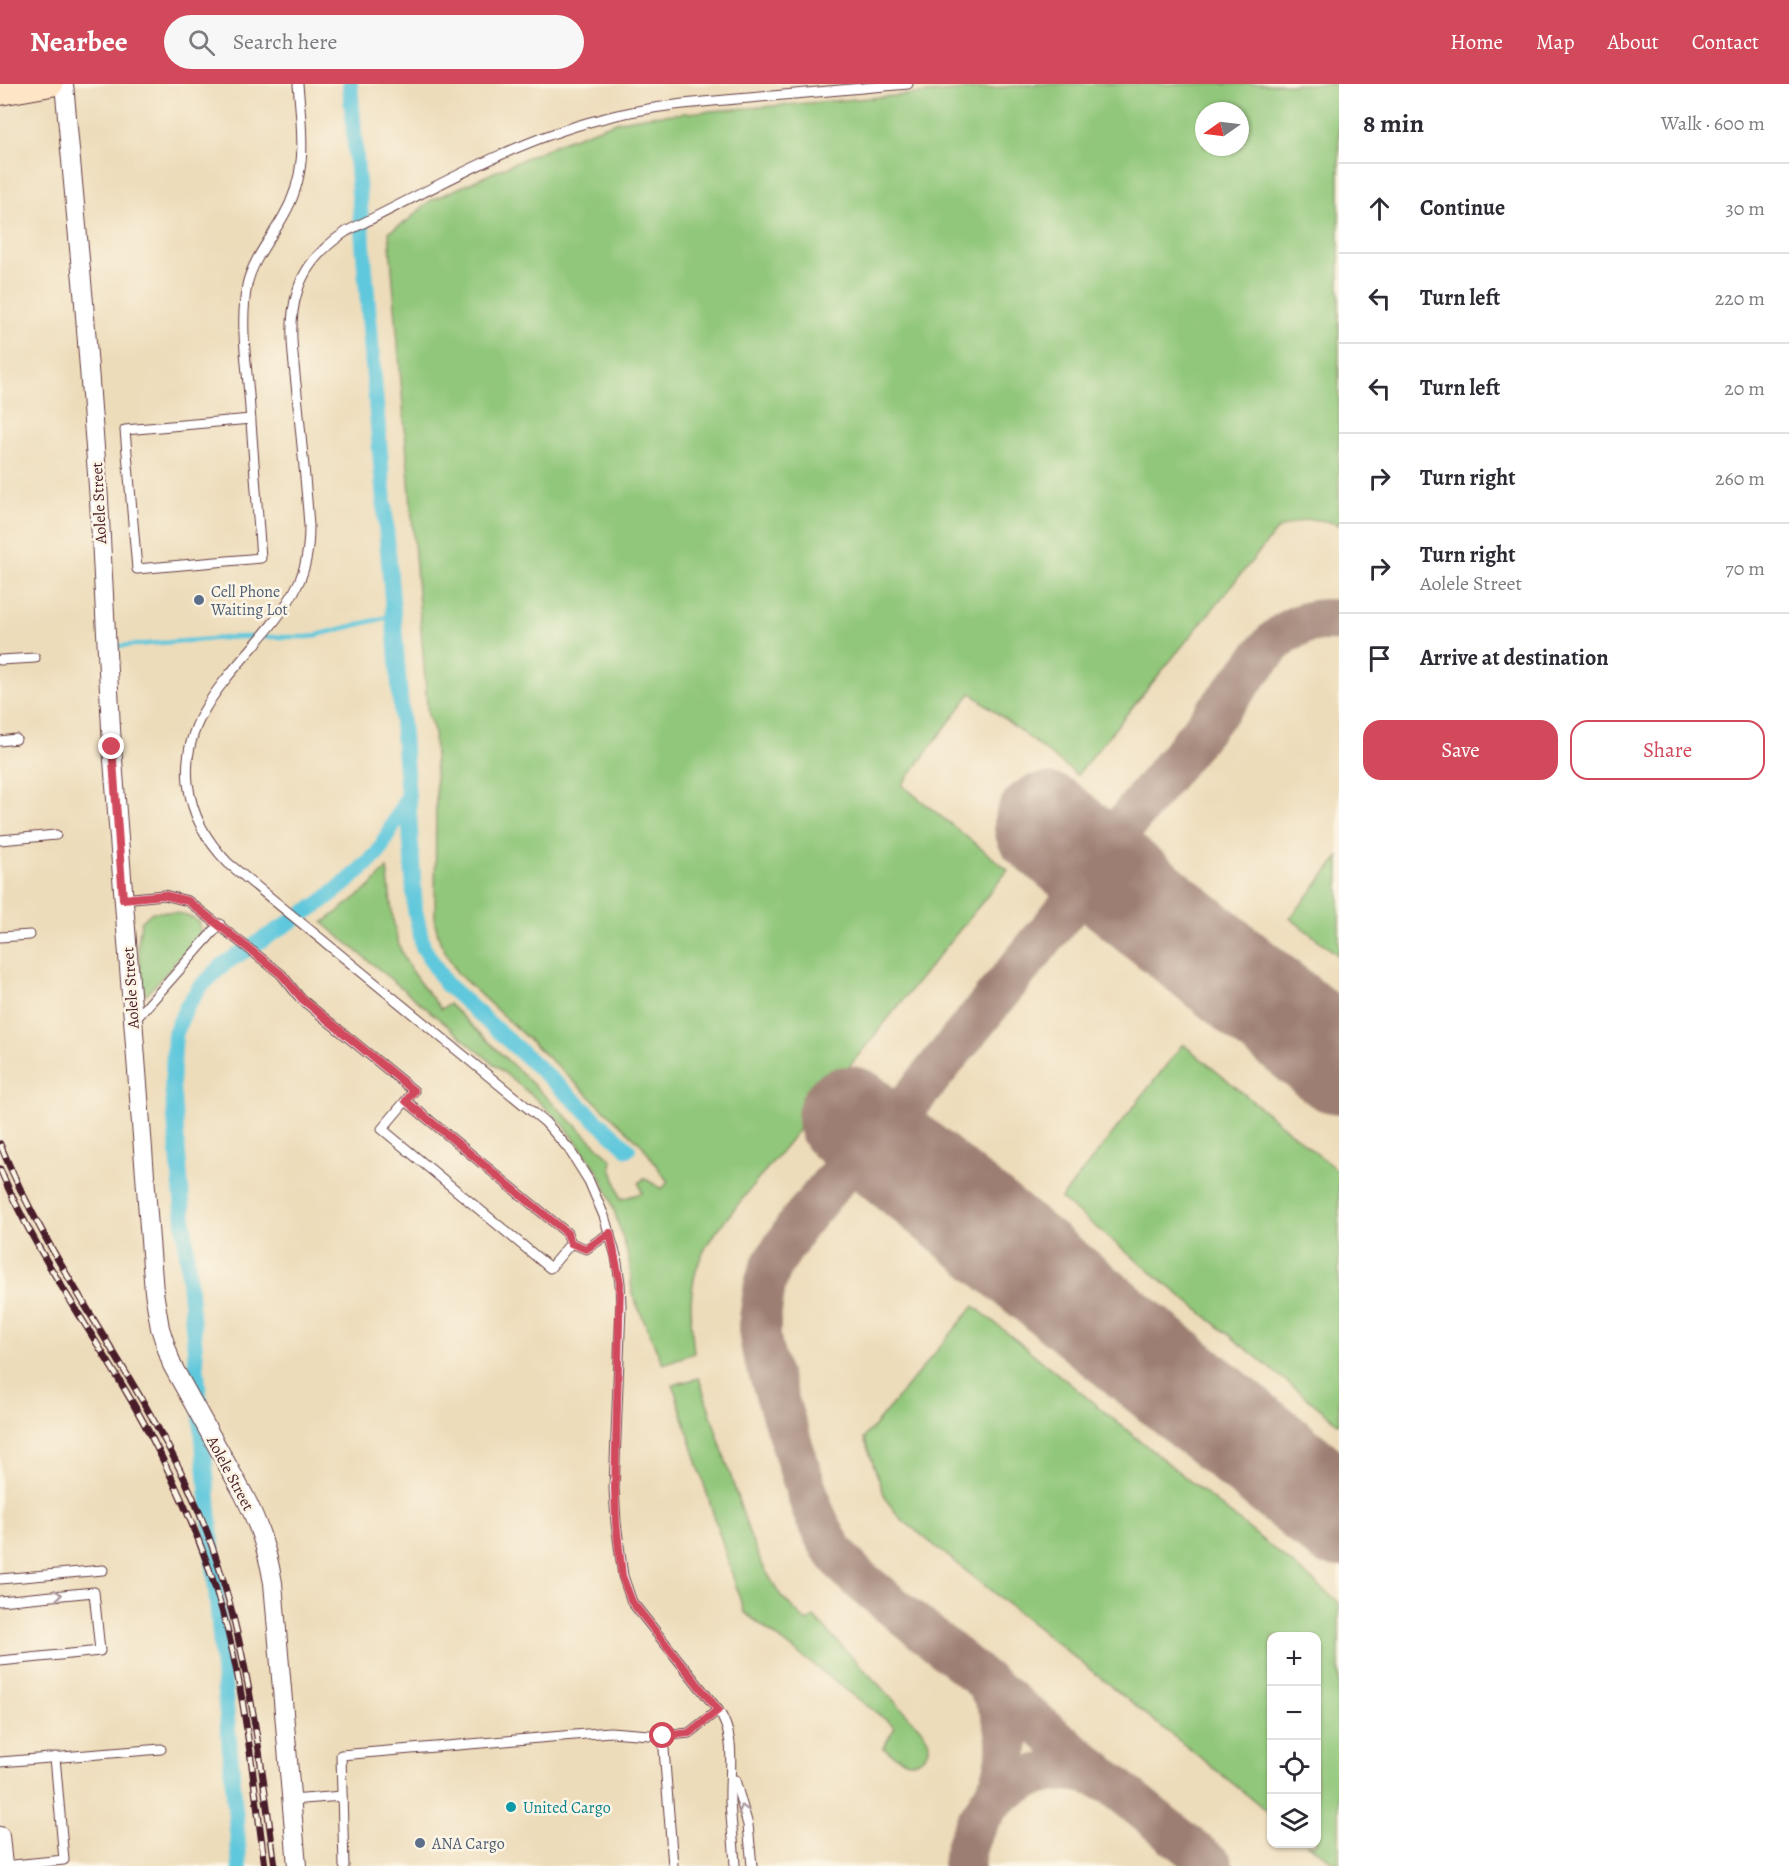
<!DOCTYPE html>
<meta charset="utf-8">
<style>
:root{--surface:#fff;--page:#f7f7f7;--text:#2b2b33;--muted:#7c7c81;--line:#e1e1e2;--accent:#d1495b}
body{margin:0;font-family:Alegreya,serif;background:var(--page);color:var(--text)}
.controls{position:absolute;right:18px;bottom:18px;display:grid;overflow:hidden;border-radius:12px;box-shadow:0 2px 4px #0004}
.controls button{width:54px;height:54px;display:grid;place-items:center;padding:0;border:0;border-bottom:2px solid var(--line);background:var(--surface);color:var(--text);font:30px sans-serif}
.compass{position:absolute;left:1195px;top:18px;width:54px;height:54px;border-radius:50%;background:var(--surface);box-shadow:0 2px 4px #0004;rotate:256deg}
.stop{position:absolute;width:18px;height:18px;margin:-14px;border:4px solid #d1495b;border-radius:50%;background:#fff}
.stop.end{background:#d1495b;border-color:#fff;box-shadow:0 2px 6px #0008}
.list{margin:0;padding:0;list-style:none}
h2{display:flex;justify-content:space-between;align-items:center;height:78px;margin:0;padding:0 24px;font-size:26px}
h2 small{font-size:20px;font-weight:400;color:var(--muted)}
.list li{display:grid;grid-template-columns:39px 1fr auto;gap:18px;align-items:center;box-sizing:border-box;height:90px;padding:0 24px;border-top:2px solid var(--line)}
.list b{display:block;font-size:22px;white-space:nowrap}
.list p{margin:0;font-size:20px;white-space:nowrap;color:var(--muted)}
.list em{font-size:20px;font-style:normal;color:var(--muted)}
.actions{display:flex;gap:12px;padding:18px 24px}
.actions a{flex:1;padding:14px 0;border:2px solid var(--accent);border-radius:18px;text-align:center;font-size:21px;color:var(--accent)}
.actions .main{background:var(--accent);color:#fff}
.icon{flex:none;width:33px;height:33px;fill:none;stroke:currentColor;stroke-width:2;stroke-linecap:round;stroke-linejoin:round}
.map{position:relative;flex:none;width:1339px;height:1782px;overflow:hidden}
header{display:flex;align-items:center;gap:36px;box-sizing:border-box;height:84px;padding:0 30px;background:var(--accent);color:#fff}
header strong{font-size:28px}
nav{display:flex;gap:33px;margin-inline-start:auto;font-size:21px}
.search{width:420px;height:54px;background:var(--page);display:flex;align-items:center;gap:15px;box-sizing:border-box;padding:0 21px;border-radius:33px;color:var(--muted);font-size:22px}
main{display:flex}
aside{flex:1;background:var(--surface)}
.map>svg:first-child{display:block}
.green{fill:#91c77a;stroke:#6e7352;stroke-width:1.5;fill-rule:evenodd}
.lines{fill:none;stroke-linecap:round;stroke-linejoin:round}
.stream{stroke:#60c8dc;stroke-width:4.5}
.canal{stroke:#60c8dc;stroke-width:16}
.taxiway{stroke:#9c7e72;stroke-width:42}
.runway{stroke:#9c7e72;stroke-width:104}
.lane-casing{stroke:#623b40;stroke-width:11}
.street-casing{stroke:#623b40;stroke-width:20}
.secondary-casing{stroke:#623b40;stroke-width:26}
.lane{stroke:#fff;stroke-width:9}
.street{stroke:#fff;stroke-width:18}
.secondary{stroke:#fde5c5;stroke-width:24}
.rail-casing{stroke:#4a1f2b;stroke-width:7}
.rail{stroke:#fcf5e5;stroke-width:4.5;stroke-dasharray:14;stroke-linecap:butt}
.oneway{stroke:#ae9aa0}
.route{stroke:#d1495b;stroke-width:8}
.service-dot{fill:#5c6f8a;stroke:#fcf5e5;stroke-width:2}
.culture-dot{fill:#0f9aa8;stroke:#fcf5e5;stroke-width:2}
.labels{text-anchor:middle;stroke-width:5;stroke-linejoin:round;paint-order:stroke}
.street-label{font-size:16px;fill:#4a1f2b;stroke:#fcf5e5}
.service-label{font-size:16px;fill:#4e5e75;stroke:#fcf5e5;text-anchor:start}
.culture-label{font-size:16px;fill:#0d838f;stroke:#fcf5e5;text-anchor:start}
</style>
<header>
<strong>Nearbee</strong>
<div class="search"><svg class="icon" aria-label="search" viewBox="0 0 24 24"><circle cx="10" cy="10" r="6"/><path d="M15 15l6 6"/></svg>Search here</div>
<nav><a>Home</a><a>Map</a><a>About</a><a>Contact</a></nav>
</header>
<main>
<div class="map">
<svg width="1339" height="1782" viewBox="0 0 1339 1782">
<rect width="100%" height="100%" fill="#fcf5e5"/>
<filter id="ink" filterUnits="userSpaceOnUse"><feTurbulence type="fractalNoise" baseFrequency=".0167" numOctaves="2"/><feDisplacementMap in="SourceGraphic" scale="12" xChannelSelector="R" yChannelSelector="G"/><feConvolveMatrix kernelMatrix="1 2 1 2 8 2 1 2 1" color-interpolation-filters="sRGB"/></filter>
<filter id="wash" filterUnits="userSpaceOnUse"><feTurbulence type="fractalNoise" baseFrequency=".008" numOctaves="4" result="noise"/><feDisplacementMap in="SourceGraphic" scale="24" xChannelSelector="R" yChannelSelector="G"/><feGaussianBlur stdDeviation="1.35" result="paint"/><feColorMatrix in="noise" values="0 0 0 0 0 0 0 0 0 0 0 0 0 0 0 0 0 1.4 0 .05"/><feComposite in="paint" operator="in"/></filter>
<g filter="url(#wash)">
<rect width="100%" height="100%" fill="#eddcba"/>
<!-- green -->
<g class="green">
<path d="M 1037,0 L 1339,0 L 1339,441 C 1316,432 1298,435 1277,446 L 1077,691 L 971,609 L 902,701 L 1008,786 L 723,1139 C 716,1148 708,1157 704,1167 C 687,1199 690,1235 694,1269 L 663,1280 L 632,1209 L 630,1182 L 625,1161 L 609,1111 L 598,1087 L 564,1041 L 536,1015 L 323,839 L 371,802 L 387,784 C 391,813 391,844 403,871 C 411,891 428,908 441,925 L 449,920 L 612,1076 L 611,1083 L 621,1115 L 642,1109 L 639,1099 L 644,1094 L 662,1105 L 668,1098 L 642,1061 L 457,889 L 440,858 L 435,839 L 436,705 L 434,646 L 428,632 L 389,148 L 406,138 L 430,117 L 559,59 L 619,37 L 650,32 ZM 1204,27 L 1240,27 L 1240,63 L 1204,63 Z"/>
<path d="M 1339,773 L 1339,872 L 1290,834 Z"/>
<path d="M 152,828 C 168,827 186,828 199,838 L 200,850 L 147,910 L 142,907 L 138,861 L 141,838 Z"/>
<path d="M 1183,960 L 1339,1088 L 1339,1340 L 1061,1115 Z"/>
<path d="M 974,1222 L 1339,1518 L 1339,1782 L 1308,1760 L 1316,1760 L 1316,1552 L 1272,1552 L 1271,1730 L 900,1434 L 886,1416 L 864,1354 Z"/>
<path d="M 699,1294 L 751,1455 L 764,1484 L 781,1512 L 807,1538 L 814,1533 L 920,1644 C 922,1648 927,1652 928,1656 C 932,1667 920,1679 909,1678 C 900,1676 891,1669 883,1664 L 895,1643 L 744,1528 L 673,1301 Z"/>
</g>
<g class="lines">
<!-- stream -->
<path class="stream" d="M 120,562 L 238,553 L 309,553 L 392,532"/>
<!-- canal -->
<g class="canal">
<path d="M 350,0 L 408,712 L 415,826 L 423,863 L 446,900 L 628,1065"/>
<path d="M 240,1782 L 172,1001 L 175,949 L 186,924 L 199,904 L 224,880 L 320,819 L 348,797 L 378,769 L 408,712"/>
</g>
<!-- taxiway -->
<g class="taxiway">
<path d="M 988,1721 C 1017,1691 1069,1674 1107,1698"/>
<path d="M 963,1782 C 967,1742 984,1734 999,1702 C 1014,1669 1008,1628 986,1600"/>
<path d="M 1213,1782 L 859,1495 C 836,1474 823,1453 812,1424 L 763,1269 L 760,1253 L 760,1234 L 765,1200 L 772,1181 L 799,1139 L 839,1091 L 911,1017 L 1066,826 L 1127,738 L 1272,560 C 1291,541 1312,533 1339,537"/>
</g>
<!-- runway -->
<g class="runway">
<path d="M 1046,741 L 1339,978"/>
<path d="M 849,1034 L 1339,1431"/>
</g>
</g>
</g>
<g filter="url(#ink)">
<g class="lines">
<!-- lane casing -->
<g class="lane-casing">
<g id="lane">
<path d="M 251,335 L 125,346 L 137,485 L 261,474 C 257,420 253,365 249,311 C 246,275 240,237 247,201 C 252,177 271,154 283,133 C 309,89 302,48 298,0"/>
<path d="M 0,576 L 35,574"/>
<path d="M 0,657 L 16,655"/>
<path d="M 0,756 L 56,751"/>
<path d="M 123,815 L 164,811 L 188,817 L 281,890 L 301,915 L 414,1007 L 382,1045 L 550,1184 L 571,1159 L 567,1149 L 406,1017"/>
<path d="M 0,853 L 30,851"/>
<path d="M 134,937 L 220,840"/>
<path d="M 571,1159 L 586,1165 L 610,1149"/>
<path d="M 0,1495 L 103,1486"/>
<path d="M 0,1517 L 94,1508 L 100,1567 L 0,1577"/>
<path d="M 663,1652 L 673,1782"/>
<path d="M 0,1678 L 161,1665"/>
<path d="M 735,1696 L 748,1741 L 752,1782"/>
<path d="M 291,1716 L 342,1712"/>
<path d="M 3,1782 L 64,1776 L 55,1673"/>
<path d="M 344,1782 L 341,1671 L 610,1648 L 663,1652 L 689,1649 L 718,1626"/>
<path d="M 735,1782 C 734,1760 731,1738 730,1717 C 729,1686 737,1653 718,1626 L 632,1518 L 623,1492 L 616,1439 L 614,1404 L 621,1222 L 620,1199 L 616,1172 L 604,1132 L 589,1097 L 569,1065 L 545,1038 L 228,779 C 206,756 192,732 188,699 C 179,613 265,569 298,500 C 307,482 309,462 309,442 C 306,398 301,354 297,310 C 294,277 287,241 297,209 C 304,182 324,162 347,147 C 429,107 513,57 601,35 C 649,22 699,18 749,14 C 802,9 855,5 908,0"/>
</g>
</g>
<!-- street casing -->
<g class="street-casing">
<g id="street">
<path d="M 64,0 L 84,219 L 99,416 L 112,663 L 154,1208 L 160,1244 L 172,1281 L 244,1411 C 259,1440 268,1468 273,1499 L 297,1782"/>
<path d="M 0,1752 L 3,1782"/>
</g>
</g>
<!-- secondary casing -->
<g class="secondary-casing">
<path id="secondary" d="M 0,9 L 51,0"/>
</g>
<!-- lane -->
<use href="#lane" class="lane"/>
<!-- street -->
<use href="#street" class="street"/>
<!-- secondary -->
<use href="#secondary" class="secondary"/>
<!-- rail casing -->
<g class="rail-casing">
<g id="rail">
<path d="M 0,1060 C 49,1179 130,1282 186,1398 C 243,1519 257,1651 275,1782"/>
<path d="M 0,1085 C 42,1186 112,1272 160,1370 C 185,1420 207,1472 222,1526 C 246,1609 253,1697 265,1782"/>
</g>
</g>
<!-- rail -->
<use href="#rail" class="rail"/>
</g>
<!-- one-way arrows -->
<defs><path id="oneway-chevron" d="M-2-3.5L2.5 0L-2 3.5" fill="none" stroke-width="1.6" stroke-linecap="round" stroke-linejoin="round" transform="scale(1.5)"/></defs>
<g class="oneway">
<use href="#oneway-chevron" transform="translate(58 1511) rotate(-6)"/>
<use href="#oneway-chevron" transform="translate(743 1725) rotate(-106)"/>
</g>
</g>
<g class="lines" filter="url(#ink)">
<!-- route -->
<path class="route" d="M 112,663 L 123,815 L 164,811 L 188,817 L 281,890 L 302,915 L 414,1007 L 406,1017 L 567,1149 L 571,1159 L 586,1165 L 610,1149 L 620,1199 L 615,1404 L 616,1439 L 622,1492 L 632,1518 L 718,1626 L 689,1649 L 663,1652"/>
</g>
<!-- markers -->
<g class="service-dot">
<circle cx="199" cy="516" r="6"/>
<circle cx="420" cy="1759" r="6"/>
</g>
<circle class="culture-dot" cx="511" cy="1723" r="6"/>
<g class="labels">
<!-- street labels -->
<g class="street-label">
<text transform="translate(98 419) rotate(-93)" y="6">Aolele Street</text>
<text transform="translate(130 904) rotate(-94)" y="6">Aolele Street</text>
<text transform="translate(231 1389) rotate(62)" y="6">Aolele Street</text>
</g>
<!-- service labels -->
<g class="service-label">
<text x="211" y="513">Cell Phone<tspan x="211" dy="18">Waiting Lot</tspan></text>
<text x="432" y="1765">ANA Cargo</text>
</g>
<!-- culture labels -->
<g class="culture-label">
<text x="523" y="1729">United Cargo</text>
</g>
</g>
</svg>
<div class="controls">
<button>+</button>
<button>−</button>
<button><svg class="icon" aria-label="locate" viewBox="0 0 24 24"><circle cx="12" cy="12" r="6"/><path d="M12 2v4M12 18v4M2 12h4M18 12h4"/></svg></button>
<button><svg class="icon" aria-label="layers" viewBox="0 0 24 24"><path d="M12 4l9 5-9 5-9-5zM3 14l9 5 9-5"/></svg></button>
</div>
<svg class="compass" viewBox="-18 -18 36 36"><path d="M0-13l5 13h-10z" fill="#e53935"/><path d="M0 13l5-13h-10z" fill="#7c7c81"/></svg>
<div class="stop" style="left:663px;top:1652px"></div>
<div class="stop end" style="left:112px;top:663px"></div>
</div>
<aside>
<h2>8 min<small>Walk · 600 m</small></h2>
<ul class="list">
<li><svg class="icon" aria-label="ahead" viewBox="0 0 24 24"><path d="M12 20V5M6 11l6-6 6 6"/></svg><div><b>Continue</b></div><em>30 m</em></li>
<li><svg class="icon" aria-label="left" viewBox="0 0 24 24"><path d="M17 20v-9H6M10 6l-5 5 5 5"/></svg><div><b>Turn left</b></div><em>220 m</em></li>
<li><svg class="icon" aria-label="left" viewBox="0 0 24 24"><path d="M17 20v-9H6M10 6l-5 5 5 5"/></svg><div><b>Turn left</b></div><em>20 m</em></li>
<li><svg class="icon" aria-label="right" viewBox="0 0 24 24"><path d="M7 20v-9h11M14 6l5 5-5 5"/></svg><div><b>Turn right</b></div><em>260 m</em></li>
<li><svg class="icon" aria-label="right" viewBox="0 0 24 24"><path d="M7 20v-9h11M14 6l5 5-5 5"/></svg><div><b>Turn right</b><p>Aolele Street</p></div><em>70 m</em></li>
<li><svg class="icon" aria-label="arrive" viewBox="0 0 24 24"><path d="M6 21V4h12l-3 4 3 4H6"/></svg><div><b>Arrive at destination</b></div></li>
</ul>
<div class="actions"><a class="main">Save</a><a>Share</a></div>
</aside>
</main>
